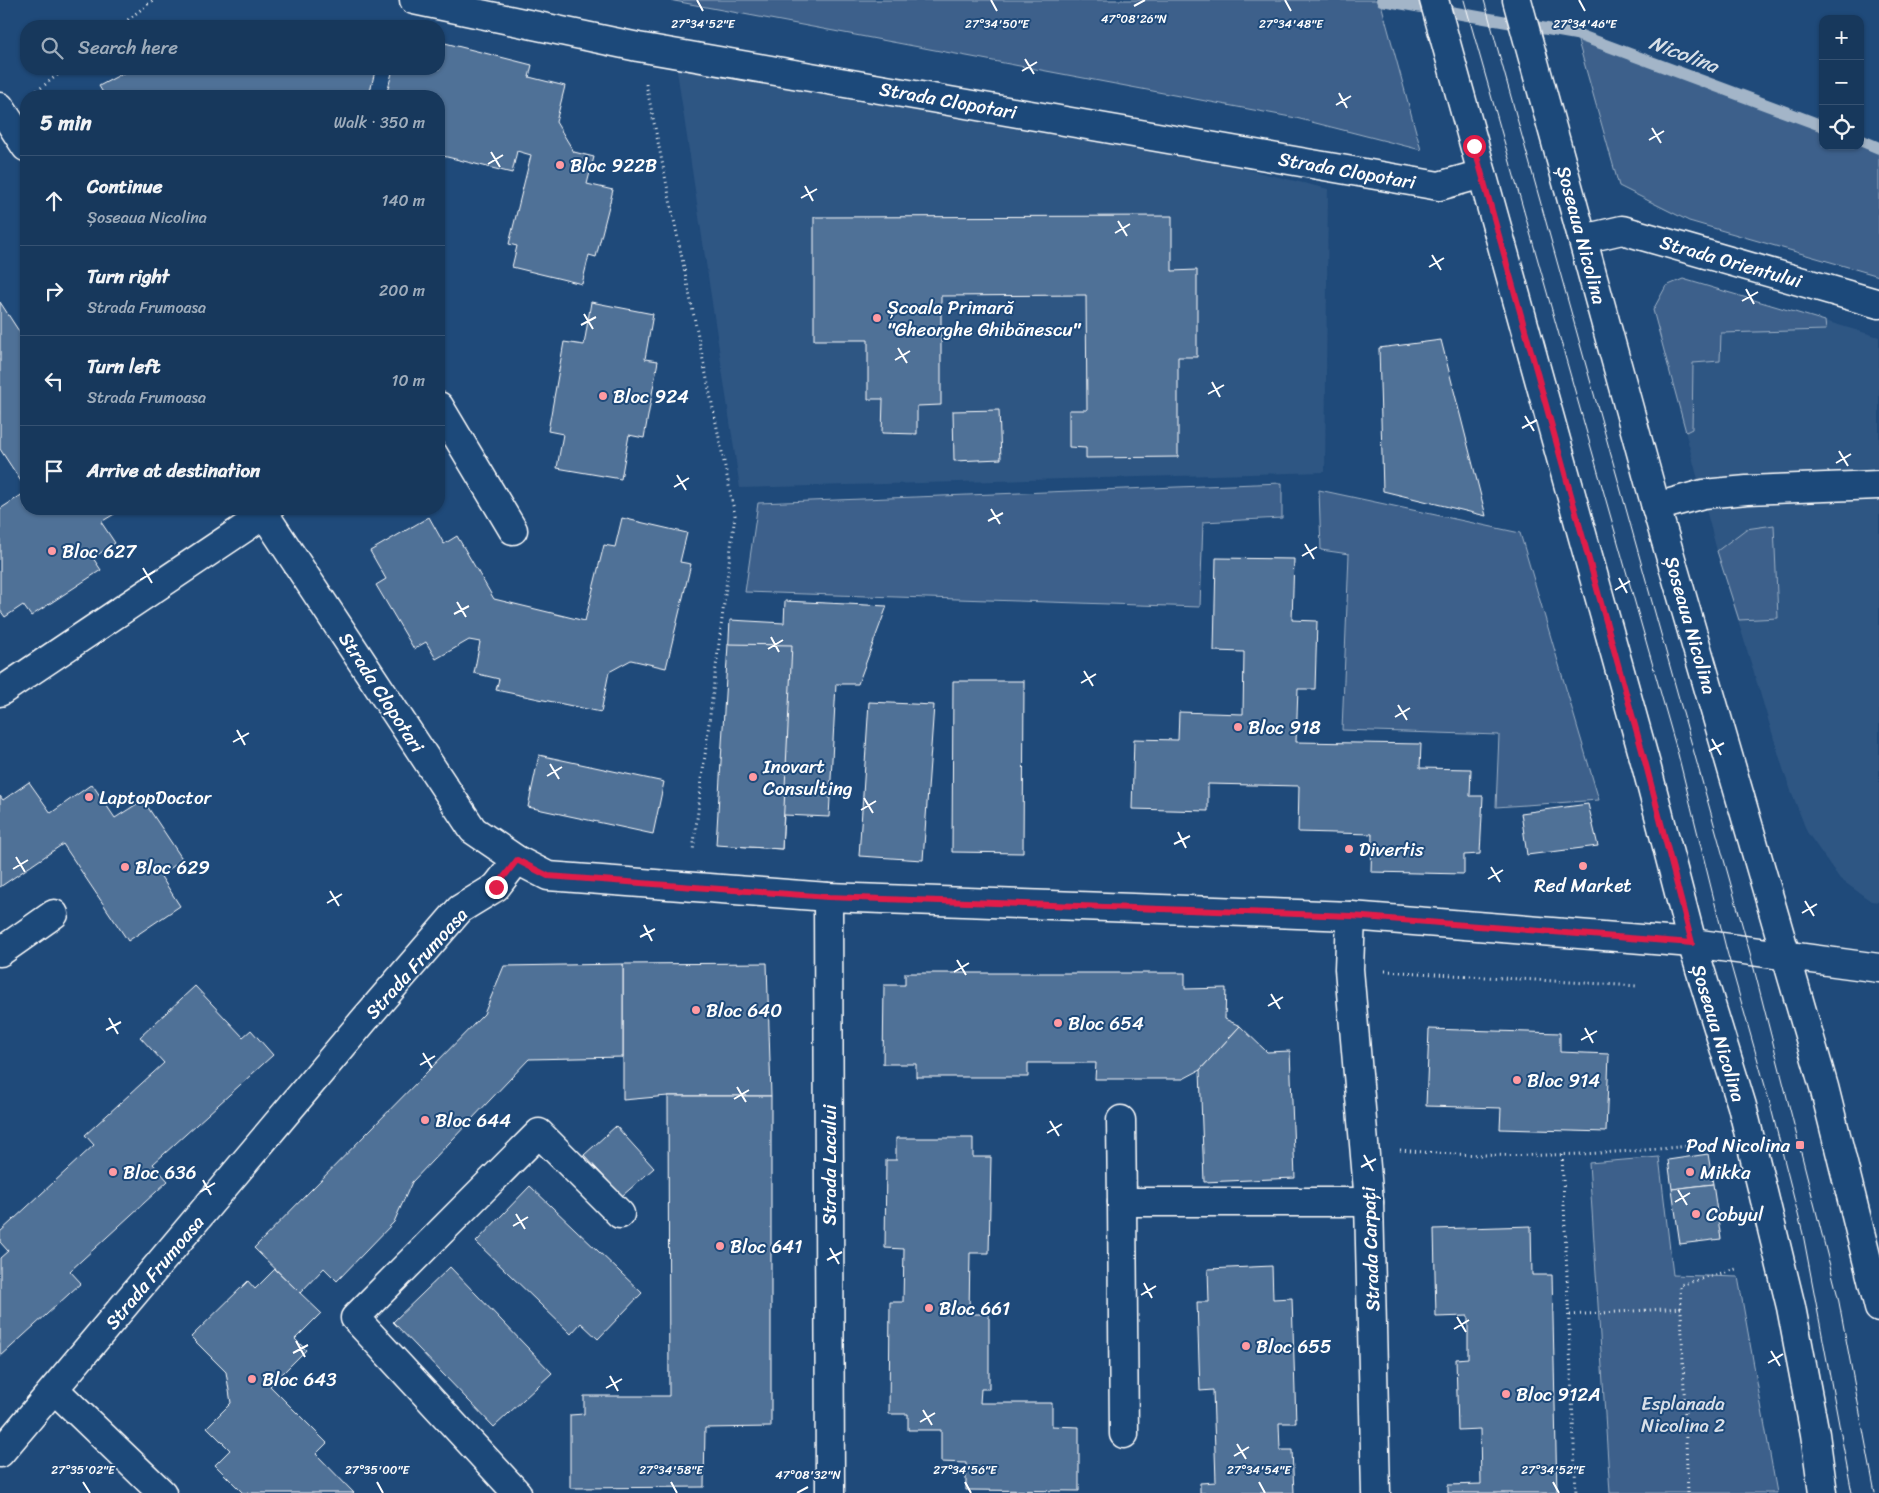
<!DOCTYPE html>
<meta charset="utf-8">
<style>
:root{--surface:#17385c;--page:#203f62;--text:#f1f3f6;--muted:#9eacbb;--line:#365272}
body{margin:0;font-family:Sriracha,sans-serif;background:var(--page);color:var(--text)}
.controls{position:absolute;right:15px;top:15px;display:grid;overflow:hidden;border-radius:10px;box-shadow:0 1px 4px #0004}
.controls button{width:45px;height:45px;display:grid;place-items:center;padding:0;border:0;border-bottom:1px solid var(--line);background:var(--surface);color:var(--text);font:25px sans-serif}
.stop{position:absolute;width:15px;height:15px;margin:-11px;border:4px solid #e11d48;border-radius:50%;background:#fff}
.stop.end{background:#e11d48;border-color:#fff;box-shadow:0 1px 5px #0008}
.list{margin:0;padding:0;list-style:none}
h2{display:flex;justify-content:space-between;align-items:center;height:65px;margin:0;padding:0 20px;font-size:21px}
h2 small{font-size:16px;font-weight:400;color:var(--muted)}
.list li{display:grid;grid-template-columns:32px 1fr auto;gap:15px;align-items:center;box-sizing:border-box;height:90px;padding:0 20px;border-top:1px solid var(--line)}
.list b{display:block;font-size:19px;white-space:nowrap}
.list p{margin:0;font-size:16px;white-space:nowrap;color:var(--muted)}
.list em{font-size:16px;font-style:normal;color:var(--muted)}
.icon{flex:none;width:28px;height:28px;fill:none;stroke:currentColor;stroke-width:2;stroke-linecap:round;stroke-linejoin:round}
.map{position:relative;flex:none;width:1879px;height:1493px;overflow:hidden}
.search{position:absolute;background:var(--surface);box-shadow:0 1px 4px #0004;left:20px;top:20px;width:425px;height:55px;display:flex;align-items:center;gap:12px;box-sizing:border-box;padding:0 18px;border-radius:20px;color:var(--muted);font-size:19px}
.panel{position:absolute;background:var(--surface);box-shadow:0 1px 4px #0004;left:20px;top:90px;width:425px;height:425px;border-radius:20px}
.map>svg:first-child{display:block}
.built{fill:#2e5683}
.green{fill:#3c618b;stroke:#9eb0c5}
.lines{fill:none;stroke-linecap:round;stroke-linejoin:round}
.stream{stroke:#a3b5c8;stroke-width:12}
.building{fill:#507197;stroke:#fff}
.minor-casing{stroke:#fff;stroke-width:31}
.major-casing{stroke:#fff;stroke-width:31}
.path{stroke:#fff;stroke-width:3;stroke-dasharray:1 4;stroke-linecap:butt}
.minor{stroke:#1f4a7a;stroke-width:28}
.major{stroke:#1f4a7a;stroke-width:28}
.tram{stroke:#fff;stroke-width:1}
.route{stroke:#e11d48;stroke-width:6}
.ticks{fill:none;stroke:#fff;stroke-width:2}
.poi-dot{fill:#ff9aa2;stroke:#1f4a7a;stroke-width:2}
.labels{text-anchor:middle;stroke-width:4;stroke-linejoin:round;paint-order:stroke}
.street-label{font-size:19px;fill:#fff;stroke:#1f4a7a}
.poi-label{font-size:19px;fill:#fff;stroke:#1f4a7a;text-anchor:start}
.park-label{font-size:19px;fill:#d8dfe8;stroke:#1f4a7a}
.water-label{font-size:20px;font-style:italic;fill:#d8e0e8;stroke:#1f4a7a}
.ticks-label{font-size:12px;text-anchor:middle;fill:#fff;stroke:#1f4a7a;stroke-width:4;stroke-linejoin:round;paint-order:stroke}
</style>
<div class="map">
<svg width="1879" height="1493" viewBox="0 0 1879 1493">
<rect width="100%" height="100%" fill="#1f4a7a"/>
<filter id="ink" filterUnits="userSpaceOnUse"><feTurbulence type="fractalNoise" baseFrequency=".02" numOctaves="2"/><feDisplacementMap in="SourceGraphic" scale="10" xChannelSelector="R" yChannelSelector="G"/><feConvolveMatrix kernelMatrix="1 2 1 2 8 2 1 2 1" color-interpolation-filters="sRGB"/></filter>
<g filter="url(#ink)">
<!-- built -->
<g class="built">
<path d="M 676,64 L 1179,153 L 1328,189 L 1325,472 L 740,488 Z"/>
<path d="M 1683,279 L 1879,337 L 1879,902 L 1871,901 L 1840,879 L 1807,832 L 1785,775 L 1717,551 L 1653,310 L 1666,286 Z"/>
</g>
<!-- green -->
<g class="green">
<path d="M 669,0 L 1380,0 L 1421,150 L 1296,118 Z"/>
<path d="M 1576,34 L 1823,126 L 1823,146 L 1860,146 L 1860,140 L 1879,148 L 1879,276 L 1689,221 L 1619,186 Z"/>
<path d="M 1683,279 L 1825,321 L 1826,330 L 1721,333 L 1720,361 L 1693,363 L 1692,429 L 1686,432 L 1653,310 L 1666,286 Z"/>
<path d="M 1282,483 L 1282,518 L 1203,522 L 1200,607 L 745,592 L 758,503 Z"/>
<path d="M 1319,490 L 1520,533 L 1599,800 L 1496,807 L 1499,735 L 1342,730 L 1349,554 L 1321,550 Z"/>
<path d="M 1774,525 L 1778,618 L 1739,620 L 1717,551 L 1746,529 Z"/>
<path d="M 1659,1157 L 1673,1275 L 1738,1277 L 1777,1493 L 1610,1493 L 1589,1163 Z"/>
</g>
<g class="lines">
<!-- stream -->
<g class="stream">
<path d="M 1382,0 L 1576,34 L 1823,126"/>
<path d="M 1860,140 L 1879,148"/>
</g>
</g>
<!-- building -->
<g class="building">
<path d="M 243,21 L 264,26 L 242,26 Z"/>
<path d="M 445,43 L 532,65 L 529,77 L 565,86 L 556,122 L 574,152 L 594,157 L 587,184 L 613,190 L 596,257 L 589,255 L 582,284 L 512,267 L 517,246 L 509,244 L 531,155 L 517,151 L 512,173 L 439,155 L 439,96 L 386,96 L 393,69 L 439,69 Z"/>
<path d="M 131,69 L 366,69 L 375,71 L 369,96 L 105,96 L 99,86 Z"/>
<path d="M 1172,216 L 1172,271 L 1197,270 L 1197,357 L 1178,357 L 1178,457 L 1086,458 L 1086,448 L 1069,447 L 1069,410 L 1087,410 L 1086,295 L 941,296 L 941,405 L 917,406 L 917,434 L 882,433 L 883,399 L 868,399 L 868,340 L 814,340 L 814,217 Z"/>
<path d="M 0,302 L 26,342 L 26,489 L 0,449 Z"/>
<path d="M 591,302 L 653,314 L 645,359 L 658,361 L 644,438 L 629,435 L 621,479 L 557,468 L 563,434 L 548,431 L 564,342 L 584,345 Z"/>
<path d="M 1441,340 L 1486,516 L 1383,491 L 1379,348 Z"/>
<path d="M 999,410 L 1001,459 L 954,461 L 953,411 Z"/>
<path d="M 26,492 L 26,509 L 113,509 L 116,513 L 101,522 L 115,543 L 93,558 L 101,570 L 31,616 L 23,605 L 5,617 L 0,610 L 0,509 Z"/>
<path d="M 351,509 L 362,509 L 354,514 Z"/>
<path d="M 429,517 L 444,544 L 457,536 L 494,599 L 585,621 L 604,545 L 615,547 L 622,518 L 687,533 L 680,562 L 691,564 L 666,668 L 631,660 L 609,672 L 601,712 L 496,690 L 499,679 L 474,673 L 480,642 L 469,640 L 436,659 L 426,642 L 414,649 L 376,585 L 386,579 L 370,551 Z"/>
<path d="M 1216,558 L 1294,559 L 1292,620 L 1317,621 L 1315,689 L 1298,689 L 1296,742 L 1421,744 L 1420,768 L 1471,769 L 1470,796 L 1483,796 L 1480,854 L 1464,855 L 1464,874 L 1371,872 L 1372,834 L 1298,832 L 1299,786 L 1208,784 L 1208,811 L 1132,809 L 1134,739 L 1178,740 L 1179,712 L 1243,714 L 1244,652 L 1214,651 Z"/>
<path d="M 785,601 L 887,606 L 858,684 L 836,684 L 829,817 L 784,815 L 782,849 L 732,846 L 734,821 L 719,820 L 730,620 L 784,623 Z"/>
<path d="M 728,644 L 792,645 L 782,849 L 716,845 Z"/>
<path d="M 953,681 L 1024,681 L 1023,853 L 952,852 Z"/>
<path d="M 869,702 L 934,705 L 923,860 L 859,856 Z"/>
<path d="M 539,755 L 664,782 L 653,834 L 528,807 Z"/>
<path d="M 29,782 L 51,813 L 92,784 L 115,818 L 143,800 L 183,860 L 160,875 L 180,906 L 128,941 L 63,844 L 0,887 L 0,796 L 3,800 Z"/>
<path d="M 1588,804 L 1598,846 L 1527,855 L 1521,813 Z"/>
<path d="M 767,963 L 771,1096 L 668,1096 L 623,1100 L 623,964 Z"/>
<path d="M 623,964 L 623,1057 L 529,1059 L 412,1182 L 394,1222 L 337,1281 L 324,1268 L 300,1293 L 254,1248 L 484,1014 L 504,966 Z"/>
<path d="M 905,973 L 1185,973 L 1185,989 L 1226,988 L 1225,1019 L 1240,1026 L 1200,1070 L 1183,1079 L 1095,1079 L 1096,1063 L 1028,1063 L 1028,1077 L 916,1077 L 916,1064 L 883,1064 L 884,985 L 905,985 Z"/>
<path d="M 195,986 L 243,1037 L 251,1030 L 273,1055 L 153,1164 L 168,1181 L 70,1271 L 81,1283 L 0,1357 L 0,1258 L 8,1251 L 0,1242 L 0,1232 L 94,1145 L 85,1135 L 164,1063 L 140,1037 Z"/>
<path d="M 1240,1026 L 1267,1052 L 1290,1051 L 1295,1178 L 1204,1182 L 1200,1070 Z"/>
<path d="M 1429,1029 L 1560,1033 L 1560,1052 L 1609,1054 L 1606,1132 L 1500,1129 L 1501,1108 L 1426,1106 Z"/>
<path d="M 668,1096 L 771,1096 L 771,1427 L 705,1428 L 704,1487 L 570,1488 L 570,1415 L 584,1414 L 584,1396 L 669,1396 Z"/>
<path d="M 616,1126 L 654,1168 L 622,1196 L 584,1155 Z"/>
<path d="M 896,1138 L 973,1138 L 973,1157 L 991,1157 L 989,1253 L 970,1253 L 969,1314 L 989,1314 L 989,1389 L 981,1389 L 980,1403 L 1052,1403 L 1052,1426 L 1079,1427 L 1079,1491 L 966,1490 L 966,1463 L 941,1462 L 941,1430 L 908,1430 L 908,1414 L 889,1414 L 890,1302 L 903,1302 L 904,1249 L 885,1248 L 886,1160 L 896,1160 Z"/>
<path d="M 1708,1154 L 1713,1184 L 1672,1189 L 1668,1160 Z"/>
<path d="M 1713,1184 L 1721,1239 L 1680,1244 L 1672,1189 Z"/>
<path d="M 530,1186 L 642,1293 L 598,1339 L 581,1323 L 571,1334 L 476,1242 Z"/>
<path d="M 1531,1226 L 1532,1275 L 1552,1275 L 1557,1493 L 1448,1493 L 1448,1485 L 1481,1484 L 1480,1429 L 1458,1430 L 1456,1359 L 1468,1358 L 1468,1316 L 1436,1317 L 1434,1229 Z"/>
<path d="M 1272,1266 L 1273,1299 L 1292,1298 L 1296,1423 L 1279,1423 L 1280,1450 L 1292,1450 L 1294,1493 L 1200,1493 L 1200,1483 L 1216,1482 L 1213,1390 L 1200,1391 L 1197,1302 L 1209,1302 L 1208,1269 Z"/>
<path d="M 450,1267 L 552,1373 L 494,1427 L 393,1322 Z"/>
<path d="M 275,1269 L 321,1313 L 295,1339 L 306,1350 L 270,1386 L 327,1443 L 316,1454 L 354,1493 L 243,1493 L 215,1465 L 230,1450 L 207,1427 L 231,1403 L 226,1372 L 191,1337 L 248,1281 L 255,1289 Z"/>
</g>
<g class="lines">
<!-- minor casing -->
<g class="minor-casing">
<g id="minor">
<path d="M 414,0 L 638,47 L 1439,186 L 1482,174"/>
<path d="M 0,107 L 26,147"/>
<path d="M 1583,239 L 1622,230 L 1879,304"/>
<path d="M 439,406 L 513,530"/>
<path d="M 1656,507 L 1703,494 L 1747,490 L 1879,485"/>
<path d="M 261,509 L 473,830 L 517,860 L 548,876 L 828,897 L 1351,916 L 1692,943 L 1879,968"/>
<path d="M 0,692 L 265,514"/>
<path d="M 828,897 L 830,1493"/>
<path d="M 1351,916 L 1349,969 L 1369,1202 L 1376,1493"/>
<path d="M 0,952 L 54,914"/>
<path d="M 1121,1120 L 1122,1202"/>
<path d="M 55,1390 L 162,1493"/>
<path d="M 1124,1434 L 1122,1202 L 1369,1202"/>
<path d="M 0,1453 L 365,1019 L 460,909 L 496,887 L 517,860"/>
<path d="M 517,1493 L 355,1318 L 539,1133 L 620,1214"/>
</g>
</g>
<!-- major casing -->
<g class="major-casing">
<g id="major">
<path d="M 1434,0 L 1646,765 L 1692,943 L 1742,1106 L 1791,1307 L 1815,1434 L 1823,1493"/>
<path d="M 1517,0 L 1656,507 L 1824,1087 L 1879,1308"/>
</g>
</g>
<!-- path -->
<g class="path">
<path d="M 120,26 L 153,0"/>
<path d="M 646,84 L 735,515 L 693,851"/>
<path d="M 33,94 L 65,69"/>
<path d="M 1385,971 L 1637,986"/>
<path d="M 1400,1150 C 1503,1160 1606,1155 1708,1144"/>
<path d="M 1562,1155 L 1576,1493"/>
<path d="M 1570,1315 L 1681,1308"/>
<path d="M 1688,1493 L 1680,1285 L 1736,1269"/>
</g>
<!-- minor -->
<use href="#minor" class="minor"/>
<!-- major -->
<use href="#major" class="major"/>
<!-- tram -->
<g class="tram">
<path d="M 1464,0 L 1678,754 L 1726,948 L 1769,1100 L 1803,1234 L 1852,1493"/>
<path d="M 1484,0 L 1750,953 L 1838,1297 L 1875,1493"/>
</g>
</g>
</g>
<g class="lines" filter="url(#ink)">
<!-- route -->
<path class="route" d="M 496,887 L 517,860 L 548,876 L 828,897 L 1351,916 L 1692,943 L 1646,765 L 1474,146"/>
</g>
<!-- ticks -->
<path class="ticks" d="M 697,0 L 703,11M 991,0 L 997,11M 1285,0 L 1291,11M 1579,0 L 1585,11M 1134,6 L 1145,0M 1025,59 L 1034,74M 1022,71 L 1037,62M 1339,93 L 1347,108M 1336,105 L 1351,96M 1652,128 L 1661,143M 1649,140 L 1664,131M 491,152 L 500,167M 488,164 L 503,155M 805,186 L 813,201M 801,198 L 817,189M 1118,221 L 1127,236M 1115,233 L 1130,224M 1432,255 L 1441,270M 1429,267 L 1444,258M 1746,289 L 1754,304M 1742,301 L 1758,292M 584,314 L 593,329M 581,325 L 596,317M 898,348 L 907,363M 895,360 L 910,351M 1212,382 L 1220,397M 1208,394 L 1224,385M 1525,416 L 1534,431M 1522,428 L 1537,420M 1839,451 L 1848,466M 1836,463 L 1851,454M 677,475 L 686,490M 674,487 L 689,478M 991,509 L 1000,524M 988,521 L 1003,513M 1305,544 L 1314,559M 1302,556 L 1317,547M 143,568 L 152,583M 1619,578 L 1627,593M 140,580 L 155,571M 1615,590 L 1630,581M 457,602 L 466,617M 454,614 L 469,606M 771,637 L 779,652M 768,649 L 783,640M 1084,671 L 1093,686M 1081,683 L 1096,674M 1398,705 L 1407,720M 1395,717 L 1410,708M 237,730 L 245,745M 1712,739 L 1721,755M 233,742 L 249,733M 1709,751 L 1724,743M 550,764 L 559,779M 547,776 L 562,767M 864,798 L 873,813M 861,810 L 876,801M 1178,832 L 1186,848M 1174,844 L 1190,836M 16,857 L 25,872M 1491,867 L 1500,882M 13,869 L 28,860M 1488,879 L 1503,870M 330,891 L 339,906M 1805,901 L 1814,916M 327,903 L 342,894M 1802,913 L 1817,904M 644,925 L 652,941M 640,937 L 655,929M 957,960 L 966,975M 954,972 L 969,963M 1271,994 L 1280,1009M 1268,1006 L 1283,997M 109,1018 L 118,1034M 1585,1028 L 1593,1043M 106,1030 L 121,1022M 1581,1040 L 1597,1031M 423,1053 L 432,1068M 420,1065 L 435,1056M 737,1087 L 746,1102M 734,1099 L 749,1090M 1050,1121 L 1059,1136M 1047,1133 L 1062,1124M 1364,1155 L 1373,1171M 1361,1167 L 1376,1159M 203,1180 L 211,1195M 1678,1190 L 1687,1205M 200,1192 L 215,1183M 1675,1202 L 1690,1193M 516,1214 L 525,1229M 513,1226 L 528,1217M 830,1248 L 839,1264M 827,1260 L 842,1252M 1144,1283 L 1152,1298M 1141,1295 L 1156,1286M 1457,1317 L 1466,1332M 1454,1329 L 1469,1320M 296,1341 L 305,1357M 1771,1351 L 1780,1366M 293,1353 L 308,1345M 1768,1363 L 1783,1354M 610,1376 L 618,1391M 606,1388 L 622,1379M 923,1410 L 932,1425M 920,1422 L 935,1413M 1237,1444 L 1246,1459M 1234,1456 L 1249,1447M 83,1482 L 90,1493M 377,1482 L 383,1493M 671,1482 L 677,1493M 965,1482 L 971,1493M 1259,1482 L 1265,1493M 1553,1482 L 1559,1493M 797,1493 L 808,1487"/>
<!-- markers -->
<g class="poi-dot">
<circle cx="560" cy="165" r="5"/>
<circle cx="877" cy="318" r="5"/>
<circle cx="603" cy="396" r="5"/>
<circle cx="52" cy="551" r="5"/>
<circle cx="1238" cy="727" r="5"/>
<circle cx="753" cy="777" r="5"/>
<circle cx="89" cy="797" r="5"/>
<circle cx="1349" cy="849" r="5"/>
<circle cx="1583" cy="866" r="5"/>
<circle cx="125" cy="867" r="5"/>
<circle cx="696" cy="1010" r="5"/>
<circle cx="1058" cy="1023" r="5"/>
<circle cx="1517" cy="1080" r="5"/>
<circle cx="425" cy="1120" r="5"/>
<rect x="1795" y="1140" width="10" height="10" rx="2.5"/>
<circle cx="113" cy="1172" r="5"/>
<circle cx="1690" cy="1172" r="5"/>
<circle cx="1696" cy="1214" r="5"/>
<circle cx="720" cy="1246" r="5"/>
<circle cx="929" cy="1308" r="5"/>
<circle cx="1246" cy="1346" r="5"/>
<circle cx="252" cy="1379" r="5"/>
<circle cx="1506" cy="1394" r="5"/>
</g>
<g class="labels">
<!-- street labels -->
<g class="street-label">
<text transform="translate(948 100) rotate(10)" y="7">Strada Clopotari</text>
<text transform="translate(1347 170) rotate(10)" y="7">Strada Clopotari</text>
<text transform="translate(1582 235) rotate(75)" y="7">Șoseaua Nicolina</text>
<text transform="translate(1731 261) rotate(16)" y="7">Strada Orientului</text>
<text transform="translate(1691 625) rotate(74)" y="7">Șoseaua Nicolina</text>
<text transform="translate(382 692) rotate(57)" y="7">Strada Clopotari</text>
<text transform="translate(416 963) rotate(-48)" y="7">Strada Frumoasa</text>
<text transform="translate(1719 1033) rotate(73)" y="7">Șoseaua Nicolina</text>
<text transform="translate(829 1165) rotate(-90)" y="7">Strada Lacului</text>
<text transform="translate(1370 1249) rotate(-92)" y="7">Strada Carpați</text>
<text transform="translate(154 1272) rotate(-50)" y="7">Strada Frumoasa</text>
</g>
<!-- poi labels -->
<g class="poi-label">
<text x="570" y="172">Bloc 922B</text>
<text x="887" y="314">Școala Primară<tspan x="887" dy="22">"Gheorghe Ghibănescu"</tspan></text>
<text x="613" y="403">Bloc 924</text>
<text x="62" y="558">Bloc 627</text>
<text x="1248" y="734">Bloc 918</text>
<text x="763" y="773">Inovart<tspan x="763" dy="22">Consulting</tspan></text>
<text x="99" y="804">LaptopDoctor</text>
<text x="1359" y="856">Divertis</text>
<text x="135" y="874">Bloc 629</text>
<text x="1583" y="892" text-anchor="middle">Red Market</text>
<text x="706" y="1017">Bloc 640</text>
<text x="1068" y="1030">Bloc 654</text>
<text x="1527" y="1087">Bloc 914</text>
<text x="435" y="1127">Bloc 644</text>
<text x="1790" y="1152" text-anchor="end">Pod Nicolina</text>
<text x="123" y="1179">Bloc 636</text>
<text x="1700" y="1179">Mikka</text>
<text x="1706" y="1221">Cobyul</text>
<text x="730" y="1253">Bloc 641</text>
<text x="939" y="1315">Bloc 661</text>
<text x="1256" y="1353">Bloc 655</text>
<text x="262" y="1386">Bloc 643</text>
<text x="1516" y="1401">Bloc 912A</text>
</g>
<!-- park labels -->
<g class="park-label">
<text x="1683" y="1410">Esplanada<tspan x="1683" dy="22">Nicolina 2</tspan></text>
</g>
<!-- water labels -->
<g class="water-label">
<text transform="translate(1684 54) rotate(21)" y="7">Nicolina</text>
</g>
</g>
<g class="ticks-label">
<text x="1134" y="23">47°08'26"N</text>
<text x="1585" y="28">27°34'46"E</text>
<text x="703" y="28">27°34'52"E</text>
<text x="997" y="28">27°34'50"E</text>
<text x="1291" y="28">27°34'48"E</text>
<text x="83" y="1474">27°35'02"E</text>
<text x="377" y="1474">27°35'00"E</text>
<text x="671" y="1474">27°34'58"E</text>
<text x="965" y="1474">27°34'56"E</text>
<text x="1259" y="1474">27°34'54"E</text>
<text x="1553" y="1474">27°34'52"E</text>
<text x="808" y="1479">47°08'32"N</text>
</g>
</svg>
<div class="controls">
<button>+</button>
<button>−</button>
<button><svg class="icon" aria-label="locate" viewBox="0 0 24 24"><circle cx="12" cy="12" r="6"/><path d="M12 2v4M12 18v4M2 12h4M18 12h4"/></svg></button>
</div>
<div class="stop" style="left:1474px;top:146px"></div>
<div class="stop end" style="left:496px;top:887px"></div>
<div class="search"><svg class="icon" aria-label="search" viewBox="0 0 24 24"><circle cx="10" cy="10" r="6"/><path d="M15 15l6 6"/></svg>Search here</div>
<section class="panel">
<h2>5 min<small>Walk · 350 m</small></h2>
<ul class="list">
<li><svg class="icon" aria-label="ahead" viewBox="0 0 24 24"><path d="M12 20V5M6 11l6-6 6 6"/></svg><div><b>Continue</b><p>Șoseaua Nicolina</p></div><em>140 m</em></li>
<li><svg class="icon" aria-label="right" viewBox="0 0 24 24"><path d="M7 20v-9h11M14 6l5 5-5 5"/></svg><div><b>Turn right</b><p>Strada Frumoasa</p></div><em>200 m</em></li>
<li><svg class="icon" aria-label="left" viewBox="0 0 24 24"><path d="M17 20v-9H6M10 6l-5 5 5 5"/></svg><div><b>Turn left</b><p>Strada Frumoasa</p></div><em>10 m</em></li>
<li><svg class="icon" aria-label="arrive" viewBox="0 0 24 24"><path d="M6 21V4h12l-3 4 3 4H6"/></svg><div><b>Arrive at destination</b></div></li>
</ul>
</section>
</div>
